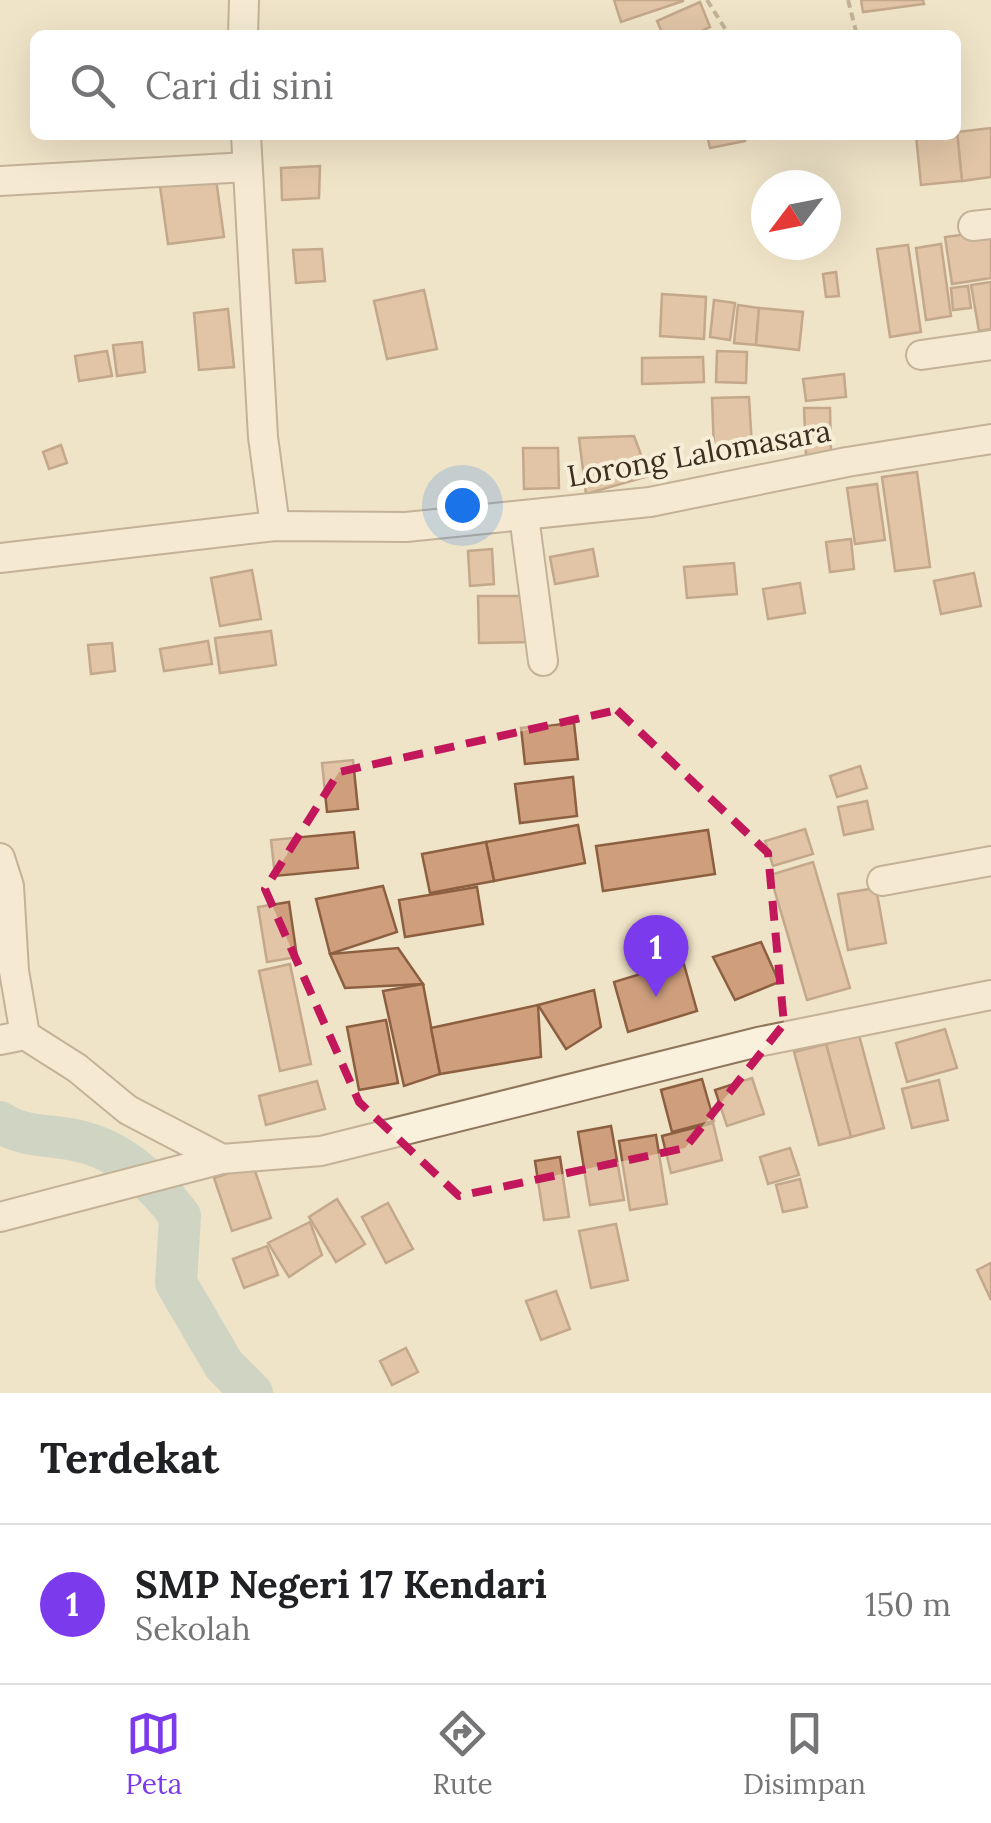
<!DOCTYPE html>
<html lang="id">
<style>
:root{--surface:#fff;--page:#f2f2f2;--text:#202124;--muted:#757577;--line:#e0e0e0;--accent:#7c3aed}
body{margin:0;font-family:Lora,serif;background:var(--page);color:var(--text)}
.compass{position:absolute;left:751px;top:170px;width:90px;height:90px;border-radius:50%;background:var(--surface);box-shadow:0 10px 40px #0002;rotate:238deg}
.you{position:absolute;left:462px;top:505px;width:35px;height:35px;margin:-25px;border:8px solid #fff;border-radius:50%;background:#1a73e8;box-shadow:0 0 0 15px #1a73e833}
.badge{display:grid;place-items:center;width:65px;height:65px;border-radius:50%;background:var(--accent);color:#fff;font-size:32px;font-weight:700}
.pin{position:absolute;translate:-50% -82px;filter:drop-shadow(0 2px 5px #0008)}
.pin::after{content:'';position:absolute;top:52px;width:35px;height:30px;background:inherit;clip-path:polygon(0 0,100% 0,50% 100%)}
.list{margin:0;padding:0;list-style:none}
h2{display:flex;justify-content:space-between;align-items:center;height:130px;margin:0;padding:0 40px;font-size:42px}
h2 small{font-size:32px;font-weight:400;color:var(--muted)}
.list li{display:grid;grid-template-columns:65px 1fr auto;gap:30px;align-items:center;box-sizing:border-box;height:160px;padding:0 40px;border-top:2px solid var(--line)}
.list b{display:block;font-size:38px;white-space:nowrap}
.list p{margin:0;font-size:32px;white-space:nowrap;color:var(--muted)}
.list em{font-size:32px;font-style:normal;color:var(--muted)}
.icon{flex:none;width:55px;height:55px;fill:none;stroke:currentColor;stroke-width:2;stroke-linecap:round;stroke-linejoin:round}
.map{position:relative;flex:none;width:991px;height:1393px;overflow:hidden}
.search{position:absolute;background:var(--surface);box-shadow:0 10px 40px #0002;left:30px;right:30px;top:30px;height:110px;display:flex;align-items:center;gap:25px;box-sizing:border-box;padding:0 35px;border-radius:15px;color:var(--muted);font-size:38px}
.sheet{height:290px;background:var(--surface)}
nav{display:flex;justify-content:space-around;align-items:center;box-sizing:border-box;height:140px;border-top:2px solid var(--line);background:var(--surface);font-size:28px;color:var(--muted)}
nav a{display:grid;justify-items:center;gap:5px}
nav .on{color:var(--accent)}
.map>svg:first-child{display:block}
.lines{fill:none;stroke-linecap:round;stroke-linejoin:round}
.river{stroke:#a9c4bc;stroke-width:42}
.building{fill:#cf9f7d;stroke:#8d5f41;stroke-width:2.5}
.minor-casing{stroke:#8d765c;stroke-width:32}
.path{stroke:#8d765c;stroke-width:4;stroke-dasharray:8 5;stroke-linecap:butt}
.minor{stroke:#faf1dc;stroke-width:28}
.marked{fill:none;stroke:#c2185b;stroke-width:8;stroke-dasharray:20 12;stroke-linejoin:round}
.labels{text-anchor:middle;stroke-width:8;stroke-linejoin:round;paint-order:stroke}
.street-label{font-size:30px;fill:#3d2e20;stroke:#f7eed8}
</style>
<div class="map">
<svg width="991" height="1393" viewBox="0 0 991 1393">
<rect width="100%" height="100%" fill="#f0e4c8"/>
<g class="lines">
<!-- river -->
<path class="river" d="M 0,1122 C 25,1139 55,1134 83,1142 C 123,1152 156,1184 180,1216 L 176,1283 L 224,1365 L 252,1393"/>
</g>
<!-- building -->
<g class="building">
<path d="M 614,0 L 683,0 L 683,1 L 621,22 Z"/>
<path d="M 861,0 L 923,0 L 924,4 L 863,12 Z"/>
<path d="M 700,2 L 710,27 L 693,35 L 663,35 L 657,21 Z"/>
<path d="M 991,128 L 991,177 L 962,181 L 957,132 Z"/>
<path d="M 957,132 L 962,181 L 921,185 L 916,136 Z"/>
<path d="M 707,135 L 744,135 L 745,141 L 710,148 Z"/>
<path d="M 320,166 L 319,198 L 282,200 L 281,168 Z"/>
<path d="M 216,179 L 224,237 L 168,244 L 160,186 Z"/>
<path d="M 991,231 L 991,278 L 952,284 L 945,237 Z"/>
<path d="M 941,244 L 951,316 L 926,320 L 916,248 Z"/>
<path d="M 908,245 L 921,332 L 890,337 L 877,249 Z"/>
<path d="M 322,249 L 325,281 L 296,283 L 293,250 Z"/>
<path d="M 836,272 L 839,296 L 826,297 L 823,274 Z"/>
<path d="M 991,282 L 991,329 L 979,331 L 971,285 Z"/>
<path d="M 968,286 L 971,308 L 953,310 L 951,288 Z"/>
<path d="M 424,290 L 437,349 L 387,359 L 374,301 Z"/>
<path d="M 662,294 L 706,297 L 704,339 L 660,336 Z"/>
<path d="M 714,300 L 735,303 L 730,340 L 710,337 Z"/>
<path d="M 738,305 L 759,308 L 756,345 L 734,343 Z"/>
<path d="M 759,308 L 803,312 L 799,350 L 756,345 Z"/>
<path d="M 228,309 L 234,367 L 199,370 L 194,313 Z"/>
<path d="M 142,342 L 145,372 L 117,376 L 113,345 Z"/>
<path d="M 107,351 L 112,376 L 79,381 L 75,356 Z"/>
<path d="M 717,351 L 747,352 L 746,383 L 716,382 Z"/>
<path d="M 703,357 L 704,382 L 642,384 L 642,358 Z"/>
<path d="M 844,374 L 846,397 L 806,401 L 803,379 Z"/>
<path d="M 749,397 L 752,447 L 714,449 L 712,398 Z"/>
<path d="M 804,408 L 830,408 L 831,454 L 806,455 Z"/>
<path d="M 634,436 L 649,476 L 586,494 L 579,438 Z"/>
<path d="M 61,445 L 67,463 L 49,469 L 43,452 Z"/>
<path d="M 523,448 L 558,448 L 559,488 L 524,489 Z"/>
<path d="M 917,472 L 930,567 L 895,571 L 882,477 Z"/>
<path d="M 877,484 L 885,540 L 855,544 L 847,488 Z"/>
<path d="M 851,539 L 854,569 L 830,572 L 826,542 Z"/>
<path d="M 492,549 L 494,584 L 470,586 L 468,551 Z"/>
<path d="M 593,549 L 598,576 L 555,584 L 550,557 Z"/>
<path d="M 734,563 L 737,594 L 687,598 L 684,567 Z"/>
<path d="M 252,570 L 261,619 L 220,626 L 211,578 Z"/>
<path d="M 974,573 L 981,606 L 941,614 L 934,581 Z"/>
<path d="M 800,583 L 805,613 L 768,619 L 763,589 Z"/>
<path d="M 478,596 L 529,596 L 530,642 L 479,643 Z"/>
<path d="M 271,631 L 276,665 L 220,673 L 215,638 Z"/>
<path d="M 208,641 L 212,664 L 164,671 L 160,649 Z"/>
<path d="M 112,643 L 115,671 L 91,674 L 88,645 Z"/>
<path d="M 574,723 L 578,759 L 525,764 L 521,728 Z"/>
<path d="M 353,760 L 358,809 L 327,812 L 322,763 Z"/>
<path d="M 860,766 L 867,788 L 837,797 L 830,776 Z"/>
<path d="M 573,777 L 577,816 L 520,823 L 515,784 Z"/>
<path d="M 867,801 L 873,829 L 844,835 L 838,807 Z"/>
<path d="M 578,825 L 585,863 L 494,881 L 486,842 Z"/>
<path d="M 805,829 L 813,854 L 773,866 L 765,841 Z"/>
<path d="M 708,830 L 715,874 L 603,891 L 596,846 Z"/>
<path d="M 354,832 L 358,868 L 275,876 L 271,840 Z"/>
<path d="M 486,842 L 494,881 L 430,893 L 422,854 Z"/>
<path d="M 813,862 L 850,988 L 807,1000 L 770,875 Z"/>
<path d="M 383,886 L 397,932 L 330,954 L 316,899 Z"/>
<path d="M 477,887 L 483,924 L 405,937 L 399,900 Z"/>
<path d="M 876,888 L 886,943 L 848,950 L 838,894 Z"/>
<path d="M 289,902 L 297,957 L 267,962 L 258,907 Z"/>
<path d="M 761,942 L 779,982 L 735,1000 L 713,957 Z"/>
<path d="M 398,948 L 423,984 L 345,988 L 330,954 Z"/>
<path d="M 683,961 L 697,1011 L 628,1032 L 614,982 Z"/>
<path d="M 290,964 L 311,1064 L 280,1071 L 259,971 Z"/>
<path d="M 423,984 L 440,1074 L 404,1086 L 383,991 Z"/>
<path d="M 594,990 L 601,1027 L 566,1049 L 538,1005 Z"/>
<path d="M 538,1005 L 541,1057 L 440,1074 L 431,1028 Z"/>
<path d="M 386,1020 L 398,1083 L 359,1090 L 347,1027 Z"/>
<path d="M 945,1029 L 957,1068 L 907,1082 L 896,1043 Z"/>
<path d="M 859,1035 L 884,1128 L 851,1137 L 826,1044 Z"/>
<path d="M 826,1044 L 851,1137 L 819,1145 L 794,1052 Z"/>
<path d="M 752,1078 L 764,1114 L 727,1126 L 715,1090 Z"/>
<path d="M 702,1079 L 714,1121 L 672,1132 L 661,1090 Z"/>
<path d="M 939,1080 L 948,1120 L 912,1128 L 902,1089 Z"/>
<path d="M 317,1081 L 325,1109 L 266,1125 L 259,1096 Z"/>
<path d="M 713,1123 L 722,1160 L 671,1173 L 662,1136 Z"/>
<path d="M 611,1126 L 624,1200 L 590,1205 L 578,1132 Z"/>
<path d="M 656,1135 L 667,1204 L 630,1210 L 619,1141 Z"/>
<path d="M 790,1148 L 799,1175 L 768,1184 L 760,1157 Z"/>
<path d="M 560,1157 L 569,1217 L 544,1220 L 535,1161 Z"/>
<path d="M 253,1165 L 271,1218 L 232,1231 L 214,1178 Z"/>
<path d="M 800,1179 L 807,1207 L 783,1212 L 776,1185 Z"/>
<path d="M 337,1199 L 365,1244 L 336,1262 L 309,1217 Z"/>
<path d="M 388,1203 L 413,1249 L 386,1263 L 362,1217 Z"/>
<path d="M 310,1222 L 322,1255 L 289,1277 L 268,1243 Z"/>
<path d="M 616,1224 L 628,1280 L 591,1288 L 579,1231 Z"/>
<path d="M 267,1246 L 278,1275 L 244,1288 L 233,1259 Z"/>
<path d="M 991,1263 L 991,1300 L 977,1270 Z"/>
<path d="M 556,1291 L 570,1329 L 541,1340 L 526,1301 Z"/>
<path d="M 406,1348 L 418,1372 L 392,1385 L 380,1361 Z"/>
</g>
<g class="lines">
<!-- minor casing -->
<g class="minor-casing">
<g id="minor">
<path d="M 243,35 L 244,0"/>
<path d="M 246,135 L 263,437 L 275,526"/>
<path d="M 0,181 L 247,167"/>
<path d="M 973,226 L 991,224"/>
<path d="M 921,355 L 991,345"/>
<path d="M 524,516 L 543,661"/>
<path d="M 0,558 L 275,526 L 406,527 L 650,502 L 847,462 L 991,439"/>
<path d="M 0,858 L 9,886 L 14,971 L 25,1035 L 77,1068 L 128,1110 L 222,1159 L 321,1151 L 758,1042 L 991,995"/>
<path d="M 882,881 L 991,861"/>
<path d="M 0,1040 L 25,1035"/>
<path d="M 0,1217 L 222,1159"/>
</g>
</g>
<!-- path -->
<g class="path">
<path d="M 707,0 L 729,35"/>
<path d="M 848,0 L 857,35"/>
</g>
<!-- minor -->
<use href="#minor" class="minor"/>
</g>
<!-- marked area -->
<path d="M0 0H991V1393H0ZM 617,710 L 768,853 L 784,1024 L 685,1148 L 459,1196 L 359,1102 L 265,889 L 339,772 Z" fill="#f0e4c8" fill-opacity=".55" fill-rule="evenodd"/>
<path class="marked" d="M 617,710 L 768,853 L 784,1024 L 685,1148 L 459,1196 L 359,1102 L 265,889 L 339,772 Z"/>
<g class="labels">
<!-- street labels -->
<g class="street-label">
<text transform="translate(699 454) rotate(-10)" y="10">Lorong Lalomasara</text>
</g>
</g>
</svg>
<svg class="compass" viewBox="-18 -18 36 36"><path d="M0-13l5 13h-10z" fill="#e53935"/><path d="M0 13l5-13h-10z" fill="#757577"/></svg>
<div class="you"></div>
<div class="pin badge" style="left:656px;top:997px">1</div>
<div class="search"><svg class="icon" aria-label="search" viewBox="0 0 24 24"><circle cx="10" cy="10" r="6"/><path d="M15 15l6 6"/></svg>Cari di sini</div>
</div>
<section class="sheet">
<h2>Terdekat<small></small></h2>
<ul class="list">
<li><span class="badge">1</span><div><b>SMP Negeri 17 Kendari</b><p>Sekolah</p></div><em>150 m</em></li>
</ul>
</section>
<nav>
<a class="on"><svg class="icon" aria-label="map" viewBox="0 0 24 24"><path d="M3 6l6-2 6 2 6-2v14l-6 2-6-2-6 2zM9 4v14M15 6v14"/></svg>Peta</a>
<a><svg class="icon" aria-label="directions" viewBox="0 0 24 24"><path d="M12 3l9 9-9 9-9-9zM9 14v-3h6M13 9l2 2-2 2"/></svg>Rute</a>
<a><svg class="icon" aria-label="saved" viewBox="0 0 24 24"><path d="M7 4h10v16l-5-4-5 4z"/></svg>Disimpan</a>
</nav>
